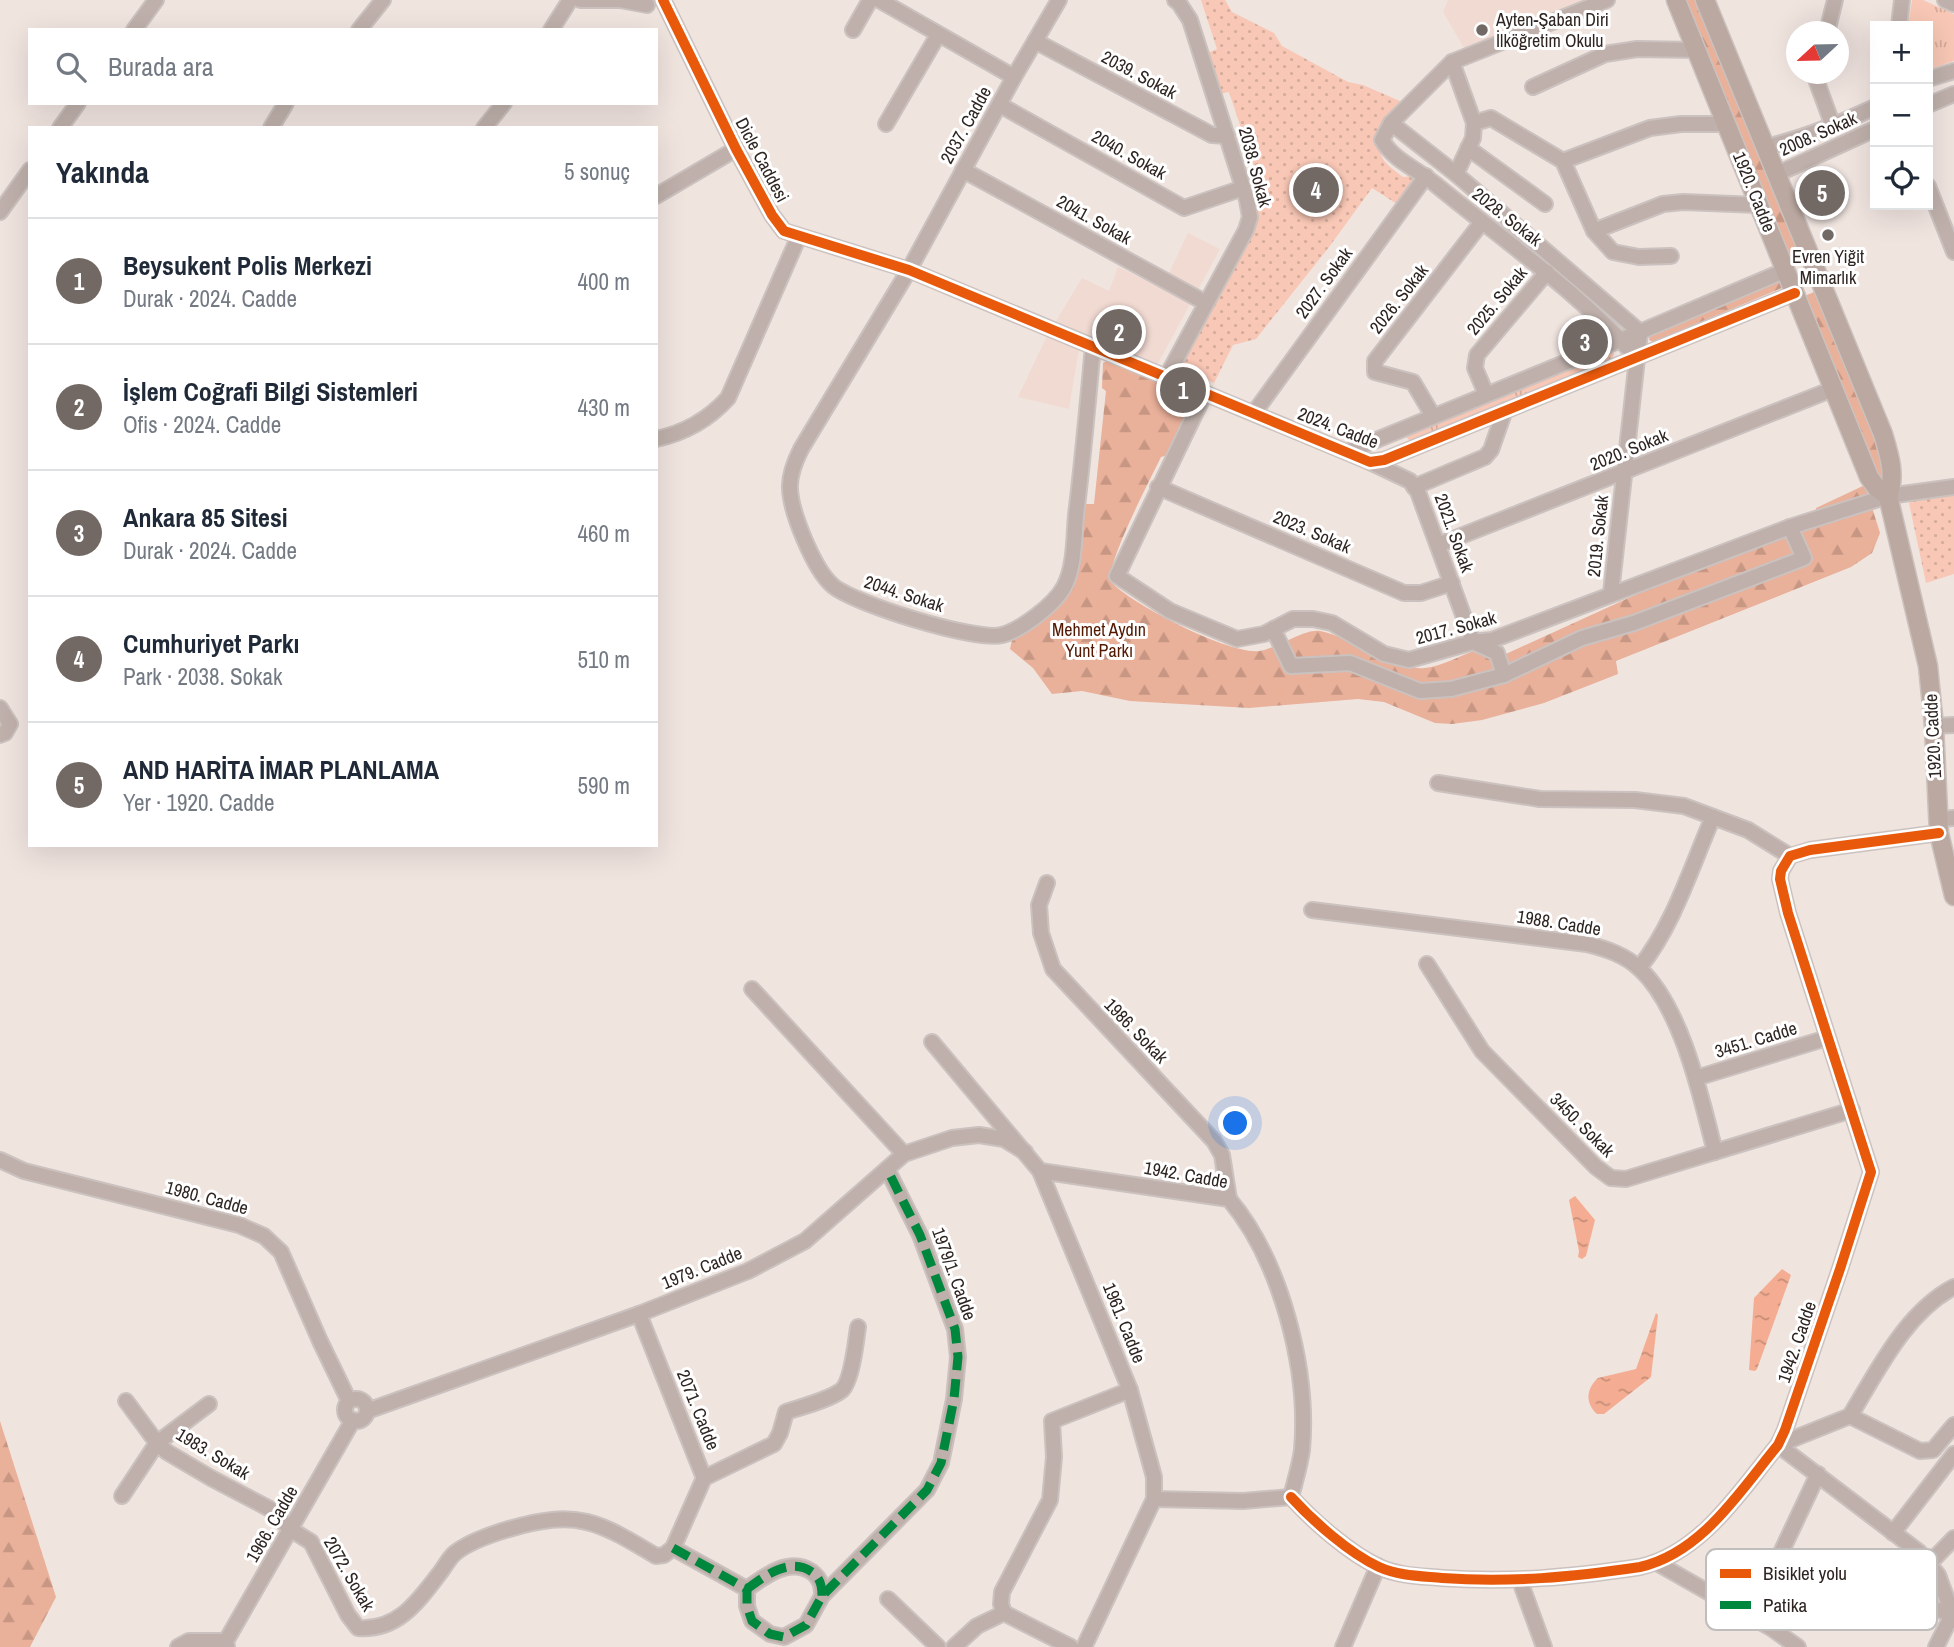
<!DOCTYPE html>
<html lang="tr">
<meta charset="utf-8">
<style>
:root{--surface:#fff;--page:#f2f2f3;--text:#1f2937;--muted:#747a83;--line:#e0e1e3;--accent:#726864}
body{margin:0;font-family:"Archivo Narrow",sans-serif;background:var(--page);color:var(--text)}
.controls{position:absolute;right:21px;top:21px;display:grid;overflow:hidden;border-radius:0px;box-shadow:0 7px 28px #0002}
.controls button{width:63px;height:63px;display:grid;place-items:center;padding:0;border:0;border-bottom:2px solid var(--line);background:var(--surface);color:var(--text);font:35px sans-serif}
.compass{position:absolute;left:1786px;top:21px;width:63px;height:63px;border-radius:50%;background:var(--surface);box-shadow:0 7px 28px #0002;rotate:248deg}
.you{position:absolute;left:1236px;top:1124px;width:24px;height:24px;margin:-18px;border:5px solid #fff;border-radius:50%;background:#1a73e8;box-shadow:0 0 0 10px #1a73e833}
.badge{display:grid;place-items:center;width:46px;height:46px;border-radius:50%;background:var(--accent);color:#fff;font-size:23px;font-weight:700}
.pin{position:absolute;translate:-50% -50%;border:4px solid #fff;box-shadow:0 2px 7px #0006}
.list{margin:0;padding:0;list-style:none}
h2{display:flex;justify-content:space-between;align-items:center;height:91px;margin:0;padding:0 28px;font-size:30px}
h2 small{font-size:23px;font-weight:400;color:var(--muted)}
.list li{display:grid;grid-template-columns:46px 1fr auto;gap:21px;align-items:center;box-sizing:border-box;height:126px;padding:0 28px;border-top:2px solid var(--line)}
.list b{display:block;font-size:26px;white-space:nowrap}
.list p{margin:0;font-size:23px;white-space:nowrap;color:var(--muted)}
.list em{font-size:23px;font-style:normal;color:var(--muted)}
.icon{flex:none;width:38px;height:38px;fill:none;stroke:currentColor;stroke-width:2;stroke-linecap:round;stroke-linejoin:round}
.map{position:relative;flex:none;width:1954px;height:1647px;overflow:hidden}
.search{position:absolute;background:var(--surface);box-shadow:0 7px 28px #0002;left:28px;top:28px;width:630px;height:77px;display:flex;align-items:center;gap:18px;box-sizing:border-box;padding:0 24px;border-radius:0px;color:var(--muted);font-size:26px}
.panel{position:absolute;background:var(--surface);box-shadow:0 7px 28px #0002;left:28px;top:126px;width:630px;height:721px;border-radius:0px}
.map>svg:first-child{display:block}
.built{fill:#f1dad2}
.grass{fill:url(#grass-tufts)}
.forest{fill:url(#forest-firs)}
.park{fill:url(#park-dots)}
.water{fill:url(#water-ripples)}
.lines{fill:none;stroke-linecap:round;stroke-linejoin:round}
.minor-casing{stroke:#cbc2bf;stroke-width:18}
.major-casing{stroke:#cbc2bf;stroke-width:21}
.minor{stroke:#bfb0ab;stroke-width:14}
.major{stroke:#baa8a1;stroke-width:18}
.quiet{stroke:#00873e;stroke-width:9;stroke-dasharray:18 9;stroke-linecap:butt}
.cycleway-casing{stroke:#fff;stroke-width:15}
.cycleway{stroke:#e8590c;stroke-width:10}
.poi-dot{fill:#726864;stroke:#fff;stroke-width:2.5}
.labels{text-anchor:middle;stroke-width:6;stroke-linejoin:round;paint-order:stroke}
.poi-label{font-size:18px;fill:#2e2522;stroke:#fff;text-anchor:start}
.street-label{font-size:18px;fill:#2e2522;stroke:#fff}
.park-label{font-size:18px;fill:#521800;stroke:#fff}
.key{fill:#fff;stroke:#c0bebd;stroke-width:2}
.key-label{font-size:19px;fill:#2e2522}
</style>
<div class="map">
<svg width="1954" height="1647" viewBox="0 0 1954 1647">
<defs>
<pattern id="grass-tufts" width="24" height="20" patternUnits="userSpaceOnUse" patternTransform="scale(1.75)"><rect width="24" height="20" fill="#f8c7b5"/><path d="M3 7l-1-3M5 7V3M7 7l1-3M15 17l-1-3M17 17v-4M19 17l1-3" fill="none" stroke="#d5ab9b"/></pattern>
<pattern id="forest-firs" width="22" height="20" patternUnits="userSpaceOnUse" patternTransform="scale(1.75)"><rect width="22" height="20" fill="#e9b09a"/><path d="M5 1l3.5 6h-7zM16 11l3.5 6h-7z" fill="#c89784"/></pattern>
<pattern id="park-dots" width="8" height="8" patternUnits="userSpaceOnUse" patternTransform="scale(1.75)"><rect width="8" height="8" fill="#f8c7b5"/><path d="M2 2h.1M6 6h.1" fill="none" stroke="#d5ab9b" stroke-width="1.8" stroke-linecap="round"/></pattern>
<pattern id="water-ripples" width="26" height="14" patternUnits="userSpaceOnUse" patternTransform="scale(1.75)"><rect width="26" height="14" fill="#f4ad92"/><path d="M2 4q2-2 4 0t4 0M15 11q2-2 4 0t4 0" fill="none" stroke="#c68d77"/></pattern>
</defs>
<rect width="100%" height="100%" fill="#f0e4df"/>
<!-- built -->
<g class="built">
<path d="M 1448,0 L 1586,0 L 1464,48 L 1443,12 Z"/>
<path d="M 1188,233 L 1220,249 L 1157,365 L 1081,337 L 1069,409 L 1018,397 L 1046,338 L 1082,278 L 1109,291 L 1118,267 L 1162,288 Z"/>
</g>
<!-- grass -->
<g class="grass">
<path d="M 1912,0 L 1923,0 L 1954,14 L 1954,61 L 1928,70 L 1928,26 L 1908,26 Z"/>
<path d="M 1610,351 L 1614,353 L 1612,360 L 1411,443 L 1405,435 Z"/>
</g>
<!-- forest -->
<g class="forest">
<path d="M 1685,0 L 1698,0 L 1802,258 L 1791,261 Z"/>
<path d="M 1780,279 L 1784,287 L 1653,342 L 1649,340 L 1650,336 Z"/>
<path d="M 1814,292 L 1818,294 L 1875,428 L 1888,480 L 1882,483 L 1807,301 L 1807,295 Z"/>
<path d="M 1111,358 L 1192,398 L 1168,455 L 1161,457 C 1151,478 1105,565 1111,582 C 1131,604 1230,655 1259,651 C 1276,649 1305,628 1320,631 C 1356,638 1387,671 1425,668 C 1442,666 1460,656 1476,650 L 1497,658 L 1670,579 L 1816,527 L 1816,508 L 1865,485 L 1880,533 L 1872,553 L 1851,567 L 1616,661 L 1618,674 L 1544,703 L 1482,720 L 1452,724 L 1435,723 L 1384,702 L 1358,699 L 1249,708 L 1130,701 L 1082,691 L 1052,694 L 1033,668 L 1010,649 L 1012,640 L 1041,619 L 1075,574 L 1085,504 L 1094,504 L 1106,391 L 1102,388 L 1103,363 Z"/>
<path d="M 0,1421 L 56,1597 L 30,1647 L 0,1647 Z"/>
</g>
<!-- park -->
<g class="park">
<path d="M 1201,0 L 1225,0 L 1232,12 L 1274,33 L 1282,46 L 1348,82 L 1363,85 L 1402,102 L 1379,142 C 1378,160 1390,167 1403,177 L 1414,176 L 1425,184 L 1426,189 L 1408,211 L 1372,188 L 1329,247 L 1256,339 L 1233,345 L 1214,383 L 1180,368 L 1228,281 L 1254,228 L 1256,221 L 1250,197 L 1262,191 L 1229,92 L 1218,94 L 1205,54 L 1217,49 Z"/>
<path d="M 1954,493 L 1954,574 L 1926,583 L 1909,503 L 1914,499 Z"/>
</g>
<!-- water -->
<g class="water">
<path d="M 1575,1196 L 1595,1220 L 1586,1256 L 1582,1259 L 1578,1257 L 1579,1251 L 1569,1200 Z"/>
<path d="M 1782,1269 L 1791,1275 L 1757,1369 L 1755,1371 L 1749,1370 L 1754,1298 Z"/>
<path d="M 1656,1313 L 1658,1315 L 1651,1377 L 1604,1414 L 1597,1414 C 1585,1403 1586,1389 1598,1378 L 1636,1369 Z"/>
</g>
<g class="lines">
<!-- minor casing -->
<g class="minor-casing">
<g id="minor">
<path d="M 580,0 L 620,0 L 647,5"/>
<path d="M 663,0 L 736,149 L 772,215 L 784,231 L 909,270 L 1370,462 L 1384,460 L 1795,293"/>
<path d="M 879,0 L 1014,77"/>
<path d="M 1059,0 L 1014,77 L 909,270 L 801,449 C 795,461 789,475 790,489 C 791,513 814,569 832,585 C 851,603 976,642 1002,635 C 1021,630 1054,605 1064,587 C 1075,567 1074,537 1076,515 C 1083,458 1088,402 1093,346"/>
<path d="M 1945,0 L 1954,4"/>
<path d="M 1899,26 L 1902,0"/>
<path d="M 134,30 L 156,0"/>
<path d="M 359,30 L 383,0"/>
<path d="M 551,30 L 570,0"/>
<path d="M 853,30 L 870,0"/>
<path d="M 1827,32 L 1835,0"/>
<path d="M 1035,41 L 1212,135 L 1227,136"/>
<path d="M 1452,62 L 1607,0"/>
<path d="M 1814,74 L 1833,126"/>
<path d="M 1928,79 L 1954,71"/>
<path d="M 1533,87 L 1605,54 L 1637,49 L 1696,50"/>
<path d="M 1000,105 L 1184,208 L 1243,188"/>
<path d="M 1928,105 L 1954,94"/>
<path d="M 1391,123 L 1456,174 L 1640,332 L 1611,593"/>
<path d="M 1474,123 L 1491,118 L 1563,161 L 1594,231 L 1613,252 L 1639,257 L 1671,256"/>
<path d="M 886,124 L 938,35"/>
<path d="M 60,128 L 78,103"/>
<path d="M 271,128 L 286,103"/>
<path d="M 484,128 L 504,103"/>
<path d="M 1766,147 C 1804,138 1839,124 1875,107"/>
<path d="M 1468,148 L 1545,204"/>
<path d="M 1563,161 L 1650,128 L 1681,124 L 1726,124"/>
<path d="M 963,170 L 1206,303"/>
<path d="M 1456,174 L 1473,138 L 1474,123 L 1452,62 L 1391,123 L 1382,140 C 1393,160 1417,169 1435,184 C 1503,240 1578,291 1637,358"/>
<path d="M 1777,174 L 1875,129"/>
<path d="M 1928,186 L 1954,252"/>
<path d="M 656,196 L 736,149"/>
<path d="M 0,212 L 30,170"/>
<path d="M 1594,231 L 1663,204 L 1683,202 L 1759,205"/>
<path d="M 1167,376 L 1246,230 L 1250,217 L 1247,200 L 1190,20 L 1179,3 L 1175,0"/>
<path d="M 1205,393 L 1117,576 L 1170,611 L 1237,639 L 1264,634 L 1293,619 L 1313,619 L 1332,623 L 1384,654 L 1409,660 L 1473,642 L 1492,640 L 1790,527 L 1888,496 L 1954,487"/>
<path d="M 1486,394 L 1475,368 L 1477,355 L 1547,272"/>
<path d="M 1254,413 L 1426,176"/>
<path d="M 1433,416 L 1413,382 L 1375,372 L 1375,361 L 1482,222"/>
<path d="M 656,439 C 685,433 708,420 728,398 L 799,236"/>
<path d="M 1347,452 L 1640,332 L 1786,270"/>
<path d="M 1370,462 L 1410,481 L 1418,492 L 1473,642 L 1497,653 L 1504,675"/>
<path d="M 1158,487 L 1404,593 L 1421,593 L 1452,583"/>
<path d="M 1414,487 L 1485,457 L 1491,450 L 1505,410"/>
<path d="M 1438,545 L 1833,389"/>
<path d="M 1273,629 L 1291,666 L 1350,663 L 1420,691 L 1451,689 L 1504,675 L 1582,638 L 1634,623 L 1804,558 L 1790,527"/>
<path d="M 0,708 L 10,724 L 5,733 L 0,735"/>
<path d="M 1934,726 L 1954,725"/>
<path d="M 1438,783 L 1540,799 L 1635,800 L 1684,806 L 1748,830 L 1790,856"/>
<path d="M 1937,819 L 1954,818"/>
<path d="M 1047,883 L 1039,905 L 1041,933 L 1053,969 L 1214,1141 L 1222,1155 L 1229,1199"/>
<path d="M 1312,910 L 1587,944 C 1607,949 1625,955 1640,969 C 1682,1008 1701,1097 1715,1152"/>
<path d="M 1427,964 L 1482,1051 L 1596,1167 L 1611,1178 L 1626,1179 L 1852,1110"/>
<path d="M 1639,968 C 1673,927 1692,865 1713,817"/>
<path d="M 752,989 L 904,1154"/>
<path d="M 932,1042 L 1040,1171 L 1130,1390 L 1154,1477 L 1154,1499 L 1084,1647"/>
<path d="M 1696,1078 L 1827,1038"/>
<path d="M 0,1160 L 24,1171 L 239,1225 L 264,1236 L 281,1252 L 320,1341 L 349,1401"/>
<path d="M 1040,1171 L 1229,1199 C 1281,1261 1309,1369 1302,1450 C 1300,1465 1295,1481 1291,1497"/>
<circle cx="356" cy="1410" r="11"/>
<path d="M 126,1401 L 157,1443 L 167,1452 L 211,1478 L 270,1509 L 290,1529 L 311,1542 L 348,1615 L 358,1628 C 397,1631 417,1603 439,1574 C 444,1568 449,1558 455,1553 C 470,1541 492,1534 509,1529 C 577,1509 598,1521 656,1556 L 664,1555 L 673,1548 L 704,1478 L 639,1314"/>
<path d="M 367,1411 L 639,1314 L 748,1271 L 805,1241 L 904,1154 L 952,1138 L 979,1135 L 1004,1139 L 1025,1152"/>
<path d="M 1850,1416 C 1878,1370 1906,1312 1954,1287"/>
<path d="M 1778,1445 L 1919,1552 L 1938,1575 L 1948,1602 L 1949,1621 L 1936,1647"/>
<path d="M 1778,1445 L 1850,1416 L 1920,1451 L 1933,1450 L 1954,1425"/>
<path d="M 1818,1474 L 1778,1559 L 1825,1595 L 1869,1617 L 1891,1602 L 1910,1602 L 1949,1613"/>
<path d="M 704,1478 L 774,1444 L 780,1433 L 786,1412 C 801,1407 829,1400 842,1390 C 852,1380 856,1341 858,1327"/>
<path d="M 122,1496 L 157,1443 L 209,1404"/>
<path d="M 1291,1497 C 1313,1521 1349,1553 1379,1567 C 1399,1576 1421,1576 1442,1578 C 1510,1583 1573,1577 1640,1567 C 1702,1553 1740,1491 1778,1445 L 1785,1430 L 1840,1269 L 1871,1172 L 1788,913 L 1780,879 L 1781,871 L 1790,856 L 1810,850 L 1939,833"/>
<path d="M 1154,1499 L 1243,1501 L 1291,1497"/>
<path d="M 1893,1533 L 1954,1454"/>
<path d="M 673,1548 L 747,1589 L 747,1606 L 752,1621 L 770,1634 L 784,1637 L 806,1625 L 822,1596 L 927,1490 L 941,1463 L 954,1399 L 958,1357 L 955,1329 L 920,1235 L 887,1169"/>
<path d="M 1657,1563 L 1771,1628 L 1798,1647"/>
<path d="M 1929,1564 L 1954,1538"/>
<path d="M 1520,1581 L 1544,1647"/>
<path d="M 747,1589 C 766,1575 790,1557 812,1572 C 821,1579 822,1586 822,1596"/>
<path d="M 888,1599 L 938,1647"/>
<path d="M 178,1647 L 189,1641 L 226,1641"/>
<path d="M 227,1647 L 226,1641 L 353,1420"/>
<path d="M 954,1647 L 977,1626 L 1004,1613"/>
<path d="M 1071,1647 L 1004,1613 L 1001,1604 L 1002,1592 L 1050,1500 L 1054,1457 L 1052,1421 L 1130,1390"/>
<path d="M 1343,1647 L 1378,1566"/>
</g>
</g>
<!-- major casing -->
<g class="major-casing">
<g id="major">
<path d="M 1676,0 L 1869,477 L 1876,487 L 1888,496"/>
<path d="M 1705,0 L 1883,434 C 1889,454 1896,475 1888,496 L 1928,666 L 1934,726 L 1939,833 L 1954,896"/>
</g>
</g>
<!-- minor -->
<use href="#minor" class="minor"/>
<!-- major -->
<use href="#major" class="major"/>
<!-- quiet -->
<g class="quiet">
<path d="M 673,1548 L 747,1589 L 747,1606 L 752,1621 L 770,1634 L 784,1637 L 806,1625 L 822,1596 L 927,1490 L 941,1463 L 954,1399 L 958,1357 L 955,1329 L 920,1235 L 887,1169"/>
<path d="M 747,1589 C 766,1575 790,1557 812,1572 C 821,1579 822,1586 822,1596"/>
</g>
<!-- cycleway casing -->
<g class="cycleway-casing">
<g id="cycleway">
<path d="M 663,0 L 736,149 L 772,215 L 784,231 L 909,270 L 1370,462 L 1384,460 L 1795,293"/>
<path d="M 1291,1497 C 1313,1521 1349,1553 1379,1567 C 1399,1576 1421,1576 1442,1578 C 1510,1583 1573,1577 1640,1567 C 1702,1553 1740,1491 1778,1445 L 1785,1430 L 1840,1269 L 1871,1172 L 1788,913 L 1780,879 L 1781,871 L 1790,856 L 1810,850 L 1939,833"/>
</g>
</g>
<!-- cycleway -->
<use href="#cycleway" class="cycleway"/>
</g>
<!-- markers -->
<g class="poi-dot">
<circle cx="1482" cy="30" r="7"/>
<circle cx="1828" cy="235" r="7"/>
</g>
<g class="labels">
<!-- poi labels -->
<g class="poi-label">
<text x="1496" y="26">Ayten-Şaban Diri<tspan x="1496" dy="21">İlköğretim Okulu</tspan></text>
<text x="1828" y="263" text-anchor="middle">Evren Yiğit<tspan x="1828" dy="21">Mimarlık</tspan></text>
</g>
<!-- street labels -->
<g class="street-label">
<text transform="translate(1139 75) rotate(28)" y="6">2039. Sokak</text>
<text transform="translate(966 125) rotate(-61)" y="6">2037. Cadde</text>
<text transform="translate(1818 134) rotate(-24)" y="6">2008. Sokak</text>
<text transform="translate(1129 155) rotate(29)" y="6">2040. Sokak</text>
<text transform="translate(762 160) rotate(62)" y="6">Dicle Caddesi</text>
<text transform="translate(1255 167) rotate(75)" y="6">2038. Sokak</text>
<text transform="translate(1754 192) rotate(68)" y="6">1920. Cadde</text>
<text transform="translate(1507 217) rotate(38)" y="6">2028. Sokak</text>
<text transform="translate(1094 220) rotate(29)" y="6">2041. Sokak</text>
<text transform="translate(1324 283) rotate(-54)" y="6">2027. Sokak</text>
<text transform="translate(1399 299) rotate(-52)" y="6">2026. Sokak</text>
<text transform="translate(1497 301) rotate(-50)" y="6">2025. Sokak</text>
<text transform="translate(1338 428) rotate(21)" y="6">2024. Cadde</text>
<text transform="translate(1629 450) rotate(-22)" y="6">2020. Sokak</text>
<text transform="translate(1312 532) rotate(23)" y="6">2023. Sokak</text>
<text transform="translate(1454 533) rotate(70)" y="6">2021. Sokak</text>
<text transform="translate(1598 536) rotate(-84)" y="6">2019. Sokak</text>
<text transform="translate(904 594) rotate(18)" y="6">2044. Sokak</text>
<text transform="translate(1456 628) rotate(-15)" y="6">2017. Sokak</text>
<text transform="translate(1933 736) rotate(-93)" y="6">1920. Cadde</text>
<text transform="translate(1559 923) rotate(9)" y="6">1988. Cadde</text>
<text transform="translate(1136 1031) rotate(46)" y="6">1986. Sokak</text>
<text transform="translate(1756 1040) rotate(-17)" y="6">3451. Cadde</text>
<text transform="translate(1582 1125) rotate(45)" y="6">3450. Sokak</text>
<text transform="translate(1186 1175) rotate(10)" y="6">1942. Cadde</text>
<text transform="translate(207 1198) rotate(15)" y="6">1980. Cadde</text>
<text transform="translate(702 1268) rotate(-22)" y="6">1979. Cadde</text>
<text transform="translate(954 1274) rotate(70)" y="6">1979/1. Cadde</text>
<text transform="translate(1124 1323) rotate(68)" y="6">1961. Cadde</text>
<text transform="translate(1797 1342) rotate(-71)" y="6">1942. Cadde</text>
<text transform="translate(698 1410) rotate(68)" y="6">2071. Cadde</text>
<text transform="translate(213 1454) rotate(31)" y="6">1983. Sokak</text>
<text transform="translate(272 1524) rotate(-60)" y="6">1966. Cadde</text>
<text transform="translate(349 1574) rotate(60)" y="6">2072. Sokak</text>
</g>
<!-- park labels -->
<g class="park-label">
<text x="1099" y="636">Mehmet Aydın<tspan x="1099" dy="21">Yunt Parkı</tspan></text>
</g>
</g>
<!-- legend -->
<rect x="1706" y="1549" width="231" height="81" rx="10" class="key"/>
<rect x="1720" y="1569" width="31" height="9" fill="#e8590c"/>
<rect x="1720" y="1601" width="31" height="8" fill="#00873e"/>
<g class="key-label">
<text x="1763" y="1580">Bisiklet yolu</text>
<text x="1763" y="1612">Patika</text>
</g>
</svg>
<div class="controls">
<button>+</button>
<button>−</button>
<button><svg class="icon" aria-label="locate" viewBox="0 0 24 24"><circle cx="12" cy="12" r="6"/><path d="M12 2v4M12 18v4M2 12h4M18 12h4"/></svg></button>
</div>
<svg class="compass" viewBox="-18 -18 36 36"><path d="M0-13l5 13h-10z" fill="#e53935"/><path d="M0 13l5-13h-10z" fill="#747a83"/></svg>
<div class="you"></div>
<div class="pin badge" style="left:1183px;top:390px">1</div>
<div class="pin badge" style="left:1119px;top:332px">2</div>
<div class="pin badge" style="left:1585px;top:342px">3</div>
<div class="pin badge" style="left:1316px;top:190px">4</div>
<div class="pin badge" style="left:1822px;top:193px">5</div>
<div class="search"><svg class="icon" aria-label="search" viewBox="0 0 24 24"><circle cx="10" cy="10" r="6"/><path d="M15 15l6 6"/></svg>Burada ara</div>
<section class="panel">
<h2>Yakında<small>5 sonuç</small></h2>
<ul class="list">
<li><span class="badge">1</span><div><b>Beysukent Polis Merkezi</b><p>Durak · 2024. Cadde</p></div><em>400 m</em></li>
<li><span class="badge">2</span><div><b>İşlem Coğrafi Bilgi Sistemleri</b><p>Ofis · 2024. Cadde</p></div><em>430 m</em></li>
<li><span class="badge">3</span><div><b>Ankara 85 Sitesi</b><p>Durak · 2024. Cadde</p></div><em>460 m</em></li>
<li><span class="badge">4</span><div><b>Cumhuriyet Parkı</b><p>Park · 2038. Sokak</p></div><em>510 m</em></li>
<li><span class="badge">5</span><div><b>AND HARİTA İMAR PLANLAMA</b><p>Yer · 1920. Cadde</p></div><em>590 m</em></li>
</ul>
</section>
</div>
